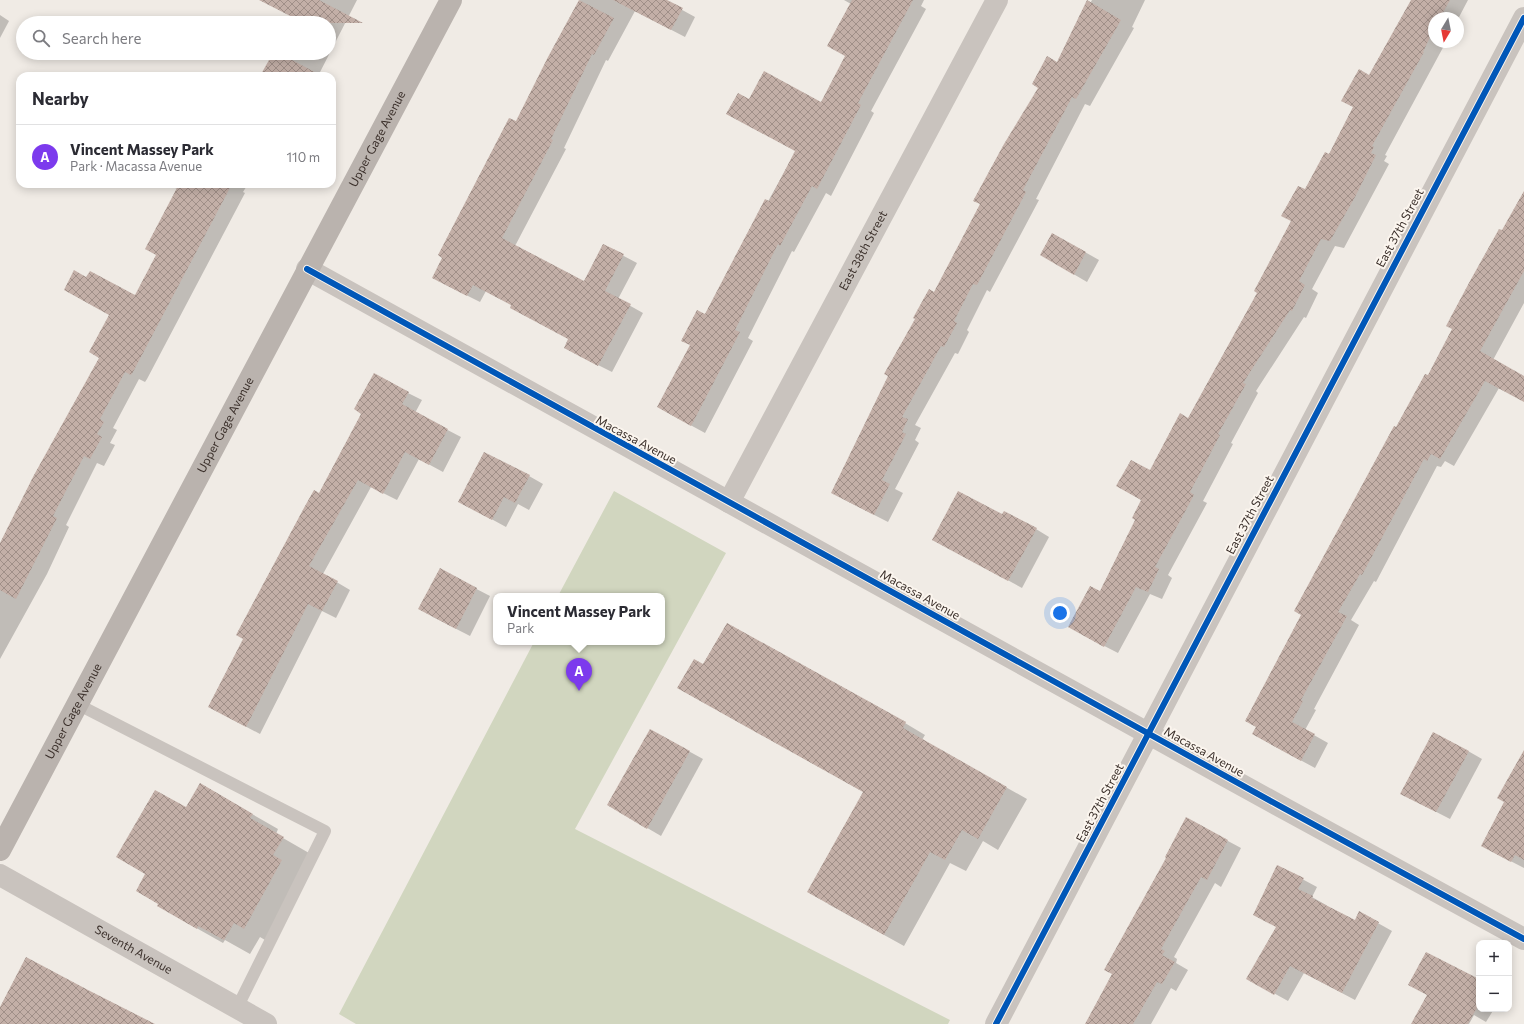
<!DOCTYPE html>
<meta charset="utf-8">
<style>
:root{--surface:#fff;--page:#f7f7f7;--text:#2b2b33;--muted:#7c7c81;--line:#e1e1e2;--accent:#7c3aed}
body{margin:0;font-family:Commissioner,sans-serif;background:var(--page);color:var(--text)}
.controls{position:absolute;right:12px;bottom:12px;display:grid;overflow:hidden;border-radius:8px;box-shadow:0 2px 10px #0003}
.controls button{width:36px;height:36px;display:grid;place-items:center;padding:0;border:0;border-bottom:1px solid var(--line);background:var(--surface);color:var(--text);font:20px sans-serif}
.compass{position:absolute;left:1428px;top:12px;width:36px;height:36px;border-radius:50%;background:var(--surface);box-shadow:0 2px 10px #0003;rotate:190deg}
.you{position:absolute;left:1060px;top:613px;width:14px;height:14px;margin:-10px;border:3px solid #fff;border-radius:50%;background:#1a73e8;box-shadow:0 0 0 6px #1a73e833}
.badge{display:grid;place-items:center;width:26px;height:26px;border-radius:50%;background:var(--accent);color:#fff;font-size:13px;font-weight:700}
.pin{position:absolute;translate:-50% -33px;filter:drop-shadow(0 1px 2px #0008)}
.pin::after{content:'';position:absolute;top:21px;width:14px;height:12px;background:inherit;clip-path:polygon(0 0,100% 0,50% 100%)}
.popup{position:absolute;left:493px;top:593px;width:172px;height:52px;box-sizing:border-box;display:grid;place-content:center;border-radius:8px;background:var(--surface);filter:drop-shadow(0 1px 3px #0005);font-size:13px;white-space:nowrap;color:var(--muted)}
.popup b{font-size:15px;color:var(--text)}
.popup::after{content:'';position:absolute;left:50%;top:100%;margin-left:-8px;border:8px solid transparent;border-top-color:var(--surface)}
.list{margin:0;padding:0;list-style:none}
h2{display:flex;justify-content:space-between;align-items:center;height:52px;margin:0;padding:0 16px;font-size:17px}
h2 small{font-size:13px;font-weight:400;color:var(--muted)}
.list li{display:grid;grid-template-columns:26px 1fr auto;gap:12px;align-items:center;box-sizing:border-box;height:64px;padding:0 16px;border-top:1px solid var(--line)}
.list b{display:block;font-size:15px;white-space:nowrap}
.list p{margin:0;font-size:13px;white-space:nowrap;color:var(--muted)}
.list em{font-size:13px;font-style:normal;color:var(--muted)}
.icon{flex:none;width:22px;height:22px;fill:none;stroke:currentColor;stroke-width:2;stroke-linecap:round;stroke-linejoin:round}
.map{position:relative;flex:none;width:1524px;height:1024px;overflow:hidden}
.search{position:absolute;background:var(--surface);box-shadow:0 2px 10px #0003;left:16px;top:16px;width:320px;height:44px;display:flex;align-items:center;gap:10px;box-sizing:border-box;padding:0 14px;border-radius:22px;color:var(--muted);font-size:15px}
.panel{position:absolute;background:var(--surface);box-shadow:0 2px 10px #0003;left:16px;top:72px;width:320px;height:116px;border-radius:12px}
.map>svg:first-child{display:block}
.green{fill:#d1d6bf}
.shadow{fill:#0003}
.building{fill:url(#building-cross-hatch)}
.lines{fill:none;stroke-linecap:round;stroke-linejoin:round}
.service{stroke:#c9c3be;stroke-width:12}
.minor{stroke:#c9c3be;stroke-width:22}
.secondary{stroke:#bab3ae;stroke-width:22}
.cycleway-casing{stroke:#fbf5ee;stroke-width:8}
.cycleway{stroke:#0057b8;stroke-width:6}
.labels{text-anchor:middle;stroke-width:4;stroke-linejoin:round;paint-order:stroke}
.street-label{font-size:12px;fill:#3b302b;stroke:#fbf5ee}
</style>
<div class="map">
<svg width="1524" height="1024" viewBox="0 0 1524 1024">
<defs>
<pattern id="building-cross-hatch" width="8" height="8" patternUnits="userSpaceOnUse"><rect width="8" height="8" fill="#c3afa7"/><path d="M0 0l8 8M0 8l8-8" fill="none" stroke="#a08f88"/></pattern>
</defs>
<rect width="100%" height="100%" fill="#f0ebe5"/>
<!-- green -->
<path class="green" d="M 614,491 L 726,553 L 575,829 L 950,1020 L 948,1024 L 356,1024 L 339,1014 L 534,642 L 662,642 L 662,596 L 558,596 Z"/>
<!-- shadow -->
<g class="shadow">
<path d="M 301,0 L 357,0 L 318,76 L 261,76 L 273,53 L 329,53 L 329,23 L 289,23 Z"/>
<path d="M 580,0 L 664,0 L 695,17 L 685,37 L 635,11 L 608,61 L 606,60 L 564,148 L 566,149 L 515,246 L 584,283 L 603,245 L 637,263 L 618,299 L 643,313 L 612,372 L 578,355 L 569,339 L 512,305 L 486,291 L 480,302 L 446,285 L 516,123 Z"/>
<path d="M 844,0 L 924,0 L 921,6 L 926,9 L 871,111 L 874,113 L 831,196 L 826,193 L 794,252 L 792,251 L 748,338 L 753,341 L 705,433 L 672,415 L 705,315 L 796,151 L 749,100 L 821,104 L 846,56 L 851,4 Z"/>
<path d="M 1092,0 L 1145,0 L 1132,27 L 1134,28 L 1090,106 L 1085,104 L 1036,199 L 1039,200 L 990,292 L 987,290 L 967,330 L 969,332 L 958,354 L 955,353 L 915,425 L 921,428 L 915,440 L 919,443 L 895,489 L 903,493 L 888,522 L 845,500 L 935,293 Z"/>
<path d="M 1412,0 L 1468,0 L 1458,19 L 1434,18 L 1434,42 L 1446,42 L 1385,155 L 1387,156 L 1384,161 L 1389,164 L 1344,248 L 1335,246 L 1312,289 L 1318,293 L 1306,318 L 1304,317 L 1256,391 L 1258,393 L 1231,443 L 1233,444 L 1203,501 L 1207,503 L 1168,575 L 1172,578 L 1162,599 L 1150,594 L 1118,653 L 1083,635 L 1136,520 L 1150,471 L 1188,419 L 1258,292 L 1305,191 L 1329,155 L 1369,76 Z"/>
<path d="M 0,15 L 9,21 L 0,38 Z"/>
<path d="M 177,184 L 248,184 L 243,192 L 245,193 L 147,379 L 145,382 L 139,379 L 113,428 L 117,430 L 110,443 L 115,445 L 104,466 L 97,463 L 66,525 L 69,527 L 47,574 L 0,659 L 0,545 L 100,357 L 110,315 L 87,278 L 136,296 L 157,255 L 178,189 L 175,188 Z"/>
<path d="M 1524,193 L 1524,303 L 1493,360 L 1524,377 L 1524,401 L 1499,388 L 1454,466 L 1445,461 L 1441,467 L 1437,466 L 1376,582 L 1374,581 L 1351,620 L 1359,625 L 1314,709 L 1316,710 L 1305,730 L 1328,743 L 1315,768 L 1267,742 L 1303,615 L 1396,428 L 1428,376 Z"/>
<path d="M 1053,234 L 1099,260 L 1087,282 L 1041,255 Z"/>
<path d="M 408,393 L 422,400 L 415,413 L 461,437 L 443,472 L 419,459 L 397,500 L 371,487 L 323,574 L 350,590 L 336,618 L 322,611 L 260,734 L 222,714 L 320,494 Z"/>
<path d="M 529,476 L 543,484 L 529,510 L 518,504 L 506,527 L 473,509 Z"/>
<path d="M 1036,529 L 1049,537 L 1022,588 L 947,547 Z"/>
<path d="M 440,570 L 490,596 L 470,636 L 433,617 Z"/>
<path d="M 704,666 L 905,723 L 925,735 L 922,740 L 1027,799 L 998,850 L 983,841 L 966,871 L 950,863 L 904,946 L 828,904 L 864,792 Z"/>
<path d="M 650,730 L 703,759 L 661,836 L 608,805 Z"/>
<path d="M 1468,751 L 1482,759 L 1450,819 L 1415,801 Z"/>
<path d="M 1524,765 L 1524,868 L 1495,853 Z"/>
<path d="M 200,784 L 278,829 L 276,834 L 309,853 L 270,943 L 260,937 L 250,954 L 225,940 L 223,943 L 184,921 L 186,809 Z"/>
<path d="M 1187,819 L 1241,848 L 1221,887 L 1215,883 L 1174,957 L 1177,959 L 1176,963 L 1188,970 L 1176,991 L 1171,988 L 1151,1024 L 1086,1024 L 1114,974 Z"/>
<path d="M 1278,866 L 1317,887 L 1312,897 L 1326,905 L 1325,906 L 1355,921 L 1360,913 L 1392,931 L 1355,1000 L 1304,973 L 1288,1001 L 1261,986 L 1277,927 Z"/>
<path d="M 1479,980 L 1479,1009 L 1494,1009 L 1486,1022 L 1474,1015 L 1469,1024 L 1412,1024 Z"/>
</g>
<!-- building -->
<g class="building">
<path d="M 259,0 L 319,0 L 363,23 L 304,23 Z"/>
<path d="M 579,0 L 614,18 L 594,55 L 592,54 L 551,139 L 553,140 L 502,238 L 584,281 L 603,244 L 624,254 L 605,291 L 631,304 L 598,366 L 564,348 L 568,339 L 510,308 L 511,305 L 473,285 L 467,296 L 432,278 L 442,258 L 438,255 L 509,118 L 516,121 L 548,57 Z"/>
<path d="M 613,0 L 667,0 L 683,8 L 671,30 Z"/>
<path d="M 852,0 L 913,0 L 858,103 L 861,105 L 817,189 L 812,186 L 780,246 L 778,244 L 735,330 L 740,332 L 691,426 L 657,407 L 690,345 L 681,341 L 697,310 L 705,314 L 765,199 L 769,201 L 795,151 L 726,114 L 738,93 L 749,99 L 764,71 L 821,102 L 845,56 L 827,46 Z"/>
<path d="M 1087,0 L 1121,20 L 1076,99 L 1072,97 L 1023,190 L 1026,192 L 977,285 L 973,284 L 954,321 L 957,323 L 944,347 L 941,346 L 902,417 L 908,419 L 902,432 L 906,434 L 882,480 L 890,484 L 874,515 L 831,493 L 888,376 L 884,374 L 915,319 L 913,318 L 929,289 L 934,292 L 980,204 L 973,201 L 1004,144 L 1038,88 L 1032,84 L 1047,56 L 1057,62 Z"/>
<path d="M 1411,0 L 1450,0 L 1440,18 L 1434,18 L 1434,29 L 1423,52 L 1424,52 L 1372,146 L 1374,147 L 1371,153 L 1376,155 L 1355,197 L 1330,241 L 1321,239 L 1299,281 L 1305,285 L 1292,311 L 1290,310 L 1243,383 L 1246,384 L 1218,434 L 1220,435 L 1190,492 L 1194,495 L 1155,567 L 1159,569 L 1148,592 L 1136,587 L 1104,647 L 1068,627 L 1090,586 L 1100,591 L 1135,520 L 1132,518 L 1141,500 L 1116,486 L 1131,460 L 1150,470 L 1180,413 L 1188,418 L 1257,293 L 1254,291 L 1291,221 L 1281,216 L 1298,186 L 1305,189 L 1325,152 L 1329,154 L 1353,107 L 1341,101 L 1359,69 L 1369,75 Z"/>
<path d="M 273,53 L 279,53 L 322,76 L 260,76 Z"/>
<path d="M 179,184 L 232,184 L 133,372 L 131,375 L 125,372 L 100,419 L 104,422 L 97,434 L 102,437 L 90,459 L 84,456 L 53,516 L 57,518 L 16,599 L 0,590 L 0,543 L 34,475 L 99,358 L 89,352 L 109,315 L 64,290 L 74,270 L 86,277 L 90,271 L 135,295 L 156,255 L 145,249 Z"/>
<path d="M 1524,191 L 1524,271 L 1480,351 L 1524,376 L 1524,402 L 1485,381 L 1440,459 L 1431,454 L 1427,461 L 1424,459 L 1362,575 L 1360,574 L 1338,612 L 1347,616 L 1301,700 L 1303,701 L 1292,722 L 1315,734 L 1301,761 L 1252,734 L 1256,727 L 1245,721 L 1301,615 L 1294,611 L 1394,426 L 1396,427 L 1425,374 L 1428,375 L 1452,329 L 1446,326 L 1470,281 L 1499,229 L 1502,230 Z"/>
<path d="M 1052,233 L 1086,252 L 1074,275 L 1040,255 Z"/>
<path d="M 374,373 L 409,392 L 402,404 L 448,429 L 429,465 L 405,452 L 383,494 L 358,480 L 309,566 L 338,581 L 322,611 L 308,604 L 246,727 L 208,707 L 243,639 L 236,635 L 305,506 L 314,490 L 319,493 L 361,414 L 354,409 Z"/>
<path d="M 484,452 L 530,475 L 515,503 L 504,497 L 492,520 L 458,502 Z"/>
<path d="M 958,491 L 1002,514 L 1004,511 L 1037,528 L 1008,581 L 932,540 Z"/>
<path d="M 440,568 L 477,588 L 456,629 L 418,609 Z"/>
<path d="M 727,623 L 906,722 L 903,728 L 1007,787 L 978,839 L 962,830 L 945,860 L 930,852 L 884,935 L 807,892 L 863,792 L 677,688 L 694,659 L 703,664 Z"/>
<path d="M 650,729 L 690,751 L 647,829 L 607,805 Z"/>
<path d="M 1433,732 L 1469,751 L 1436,812 L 1400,794 Z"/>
<path d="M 1524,750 L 1524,860 L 1515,855 L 1511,862 L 1481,846 L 1504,802 L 1497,798 Z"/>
<path d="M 200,783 L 253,814 L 250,818 L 284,837 L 273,855 L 282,860 L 244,929 L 234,923 L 224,940 L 198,926 L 197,929 L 157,906 L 158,904 L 136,891 L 145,874 L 116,857 L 155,790 L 186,807 Z"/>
<path d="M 1186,817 L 1228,840 L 1207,880 L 1201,877 L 1161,949 L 1165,951 L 1162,955 L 1175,962 L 1162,984 L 1157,982 L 1133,1024 L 1085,1024 L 1112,974 L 1104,970 L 1166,858 L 1165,857 Z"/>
<path d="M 1277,865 L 1304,878 L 1298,889 L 1313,896 L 1312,898 L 1355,920 L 1359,911 L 1379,922 L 1342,993 L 1290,966 L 1274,995 L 1246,979 L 1276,927 L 1253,915 Z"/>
<path d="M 1426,952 L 1479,979 L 1479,1004 L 1468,1024 L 1411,1024 L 1427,995 L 1408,985 Z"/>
<path d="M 26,957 L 88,990 L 155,1024 L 0,1024 L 0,1007 Z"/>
</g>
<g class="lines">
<!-- service -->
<path class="service" d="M 77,704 L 325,831 L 237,1008"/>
<!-- minor -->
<g class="minor">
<path d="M 307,269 C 711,495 1117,718 1524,939"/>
<path id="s1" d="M 729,502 L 997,0"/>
<path id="s2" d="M 0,875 L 266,1024"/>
<path d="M 996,1024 L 1524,18"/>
</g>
<!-- secondary -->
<path class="secondary" id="s3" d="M 0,850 L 451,0"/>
<!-- cycleway casing -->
<g class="cycleway-casing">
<g id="cycleway">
<path d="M 307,269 C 711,495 1117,718 1524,939"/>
<path d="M 996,1024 L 1524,18"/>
</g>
</g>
<!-- cycleway -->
<use href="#cycleway" class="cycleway"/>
</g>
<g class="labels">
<!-- street labels -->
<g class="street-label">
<text dy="4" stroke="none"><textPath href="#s3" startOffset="805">Upper Gage Avenue</textPath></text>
<text transform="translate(1400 228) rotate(-62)" y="4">East 37th Street</text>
<text dy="4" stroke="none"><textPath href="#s1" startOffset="285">East 38th Street</textPath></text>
<text dy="4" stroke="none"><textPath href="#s3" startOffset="481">Upper Gage Avenue</textPath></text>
<text transform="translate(636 440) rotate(28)" y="4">Macassa Avenue</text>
<text transform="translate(1250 515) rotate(-62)" y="4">East 37th Street</text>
<text transform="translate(920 595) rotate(29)" y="4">Macassa Avenue</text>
<text dy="4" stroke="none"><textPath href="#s3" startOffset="157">Upper Gage Avenue</textPath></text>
<text transform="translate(1204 752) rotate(29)" y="4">Macassa Avenue</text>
<text transform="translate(1100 803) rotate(-62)" y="4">East 37th Street</text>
<text dy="4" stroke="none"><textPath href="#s2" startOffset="153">Seventh Avenue</textPath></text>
</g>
</g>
</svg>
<div class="controls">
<button>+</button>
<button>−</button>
</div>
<svg class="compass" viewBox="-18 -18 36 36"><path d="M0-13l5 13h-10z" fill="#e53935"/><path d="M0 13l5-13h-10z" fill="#7c7c81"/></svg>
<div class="you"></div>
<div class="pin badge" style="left:579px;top:691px">A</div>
<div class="popup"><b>Vincent Massey Park</b>Park</div>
<div class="search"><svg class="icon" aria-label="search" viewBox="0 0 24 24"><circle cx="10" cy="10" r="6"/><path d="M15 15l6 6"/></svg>Search here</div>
<section class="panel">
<h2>Nearby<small></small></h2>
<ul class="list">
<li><span class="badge">A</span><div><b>Vincent Massey Park</b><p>Park · Macassa Avenue</p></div><em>110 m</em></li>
</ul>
</section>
</div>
